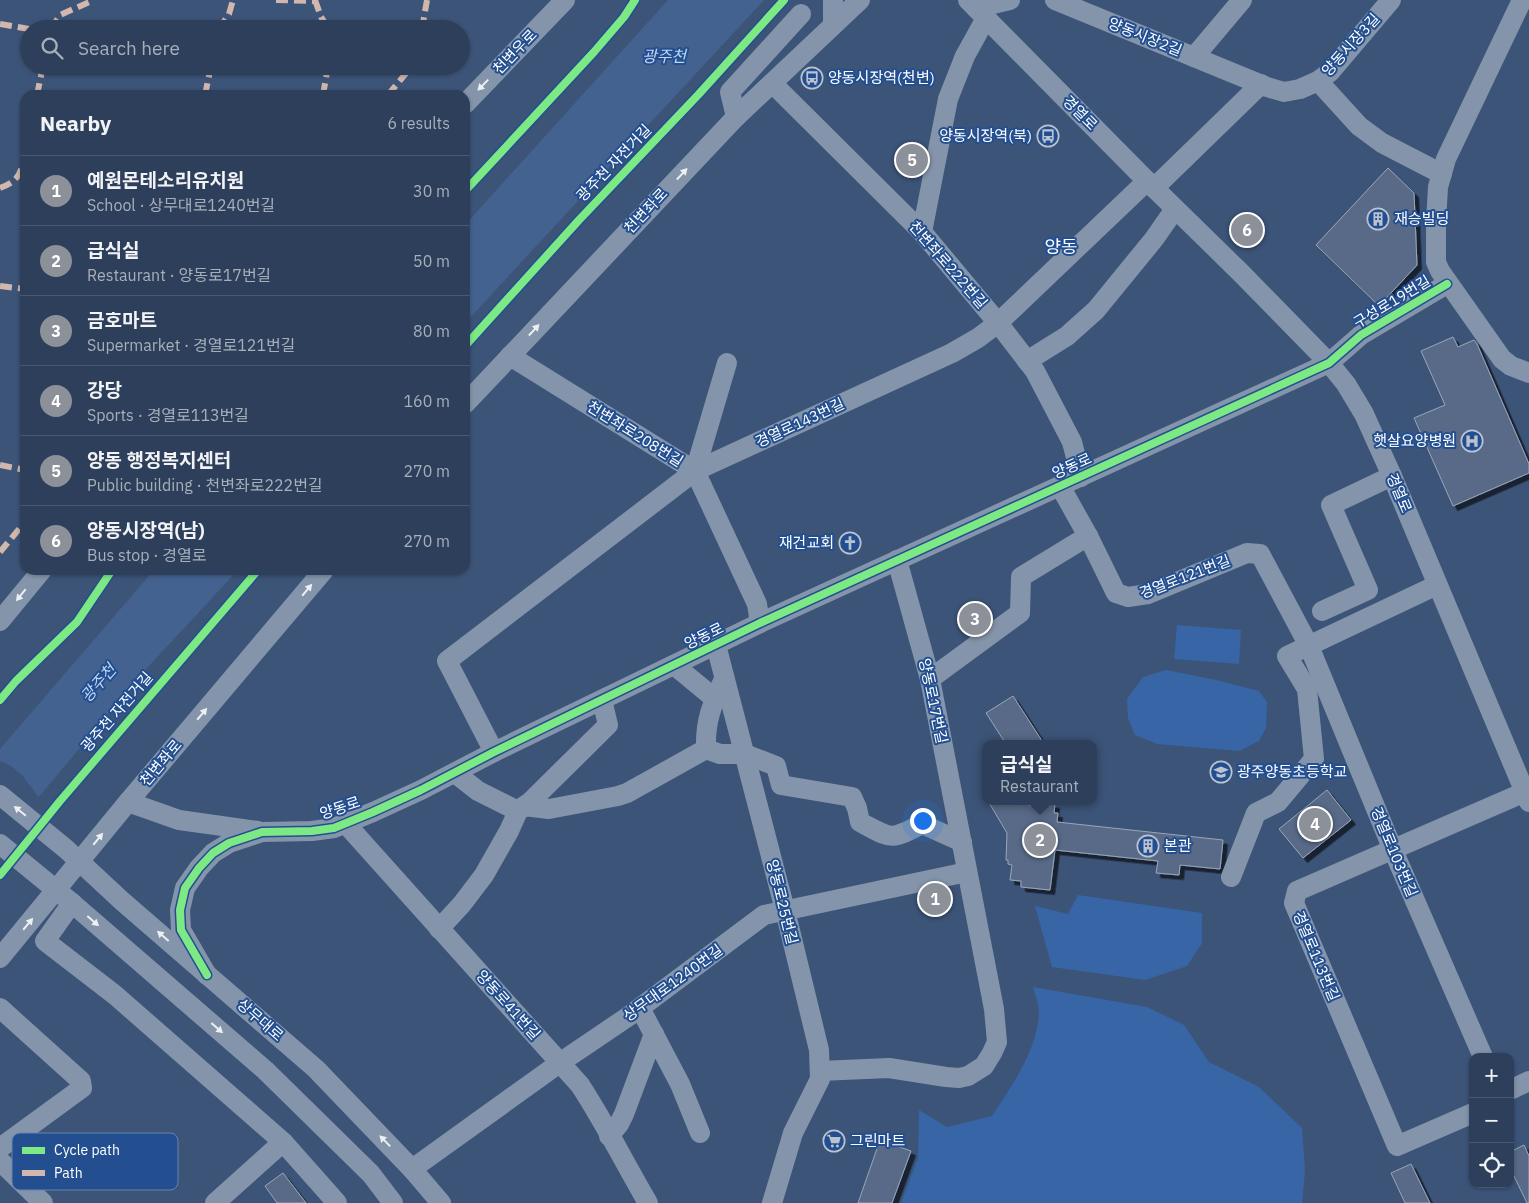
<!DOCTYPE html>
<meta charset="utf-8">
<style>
:root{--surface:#2d3f5a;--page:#394a63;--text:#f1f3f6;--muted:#a7afbb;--line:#485870;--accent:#8c9099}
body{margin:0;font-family:"IBM Plex Sans","Noto Sans KR",sans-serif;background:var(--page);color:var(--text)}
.controls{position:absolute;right:15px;bottom:15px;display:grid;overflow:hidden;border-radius:10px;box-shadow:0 1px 4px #0004}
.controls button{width:45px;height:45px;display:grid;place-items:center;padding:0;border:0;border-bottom:1px solid var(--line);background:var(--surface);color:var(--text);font:25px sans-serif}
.you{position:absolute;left:922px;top:820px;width:18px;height:18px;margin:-12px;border:4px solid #fff;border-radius:50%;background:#1a73e8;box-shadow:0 0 0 8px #1a73e833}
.badge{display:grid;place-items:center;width:32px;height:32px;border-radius:50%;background:var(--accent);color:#fff;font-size:16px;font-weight:700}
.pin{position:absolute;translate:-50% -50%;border:2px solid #fff;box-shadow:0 1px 5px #0006}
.popup{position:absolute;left:982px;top:740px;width:115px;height:65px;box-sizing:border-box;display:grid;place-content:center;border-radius:10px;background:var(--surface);filter:drop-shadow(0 1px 4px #0005);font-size:16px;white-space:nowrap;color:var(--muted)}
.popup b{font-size:19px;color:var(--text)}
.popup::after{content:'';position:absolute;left:50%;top:100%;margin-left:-10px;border:10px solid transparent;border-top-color:var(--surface)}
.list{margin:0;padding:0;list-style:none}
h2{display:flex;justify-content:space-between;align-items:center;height:65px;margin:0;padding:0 20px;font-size:21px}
h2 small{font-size:16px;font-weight:400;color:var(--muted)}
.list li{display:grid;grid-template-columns:32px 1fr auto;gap:15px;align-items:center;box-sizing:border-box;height:70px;padding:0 20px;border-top:1px solid var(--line)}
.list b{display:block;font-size:19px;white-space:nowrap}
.list p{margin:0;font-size:16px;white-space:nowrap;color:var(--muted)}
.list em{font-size:16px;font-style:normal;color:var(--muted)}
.icon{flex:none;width:28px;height:28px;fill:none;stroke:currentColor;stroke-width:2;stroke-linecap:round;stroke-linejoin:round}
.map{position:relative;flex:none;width:1529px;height:1203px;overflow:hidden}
.search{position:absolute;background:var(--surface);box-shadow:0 1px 4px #0004;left:20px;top:20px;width:450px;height:55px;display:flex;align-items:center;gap:12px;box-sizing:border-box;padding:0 18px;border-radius:28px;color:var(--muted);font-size:19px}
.panel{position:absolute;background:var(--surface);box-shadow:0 1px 4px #0004;left:20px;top:90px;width:450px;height:485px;border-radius:15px}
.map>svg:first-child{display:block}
.green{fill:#3865a6}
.water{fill:#446290}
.pier{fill:#3c5478}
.building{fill:#586b87;stroke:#98a6b9;filter:url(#shadow)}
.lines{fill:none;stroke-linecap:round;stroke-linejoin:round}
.minor{stroke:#8495ab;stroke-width:20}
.quiet{stroke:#d1b7ad;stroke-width:6;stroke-dasharray:12 6;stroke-linecap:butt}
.cycleway-casing{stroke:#234f90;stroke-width:11}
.cycleway{stroke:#7ce984;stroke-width:8}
.oneway{fill:#edeff2}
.labels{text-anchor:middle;stroke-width:4;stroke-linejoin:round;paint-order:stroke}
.street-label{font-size:15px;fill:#fff;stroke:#234f90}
.poi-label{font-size:15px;fill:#fff;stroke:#234f90;text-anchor:start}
.water-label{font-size:16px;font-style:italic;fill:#c1d6f3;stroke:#234f90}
.quarter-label{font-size:18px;fill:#fff;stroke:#234f90}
.key{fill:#234f90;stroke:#6584b1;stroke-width:1}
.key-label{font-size:14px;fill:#fff}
</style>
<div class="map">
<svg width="1529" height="1203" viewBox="0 0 1529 1203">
<defs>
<filter id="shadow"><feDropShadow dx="4.5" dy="4.5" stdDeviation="0" flood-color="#0009"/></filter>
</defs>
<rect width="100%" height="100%" fill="#3c5478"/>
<!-- green -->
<g class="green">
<path d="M 1177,625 L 1241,630 L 1239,664 L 1174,659 Z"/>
<path d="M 1166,670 L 1216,680 L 1259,691 L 1267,702 L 1266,728 L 1259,741 L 1239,751 L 1157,744 L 1135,735 L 1128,718 L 1127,699 L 1143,677 Z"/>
<path d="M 1078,895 L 1202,913 L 1202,943 L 1187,966 L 1145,980 L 1052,967 L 1035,906 L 1068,914 Z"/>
<path d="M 1033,987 L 1147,1007 L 1184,1025 L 1209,1062 L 1259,1087 L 1302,1128 L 1305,1171 L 1302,1203 L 901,1203 L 918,1158 L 919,1110 L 947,1127 L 992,1116 C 1012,1085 1037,1051 1039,1013 C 1039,1005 1035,995 1033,987 Z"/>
</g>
<!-- water -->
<g class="water">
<path d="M 668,0 L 764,0 L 465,323 L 465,225 Z"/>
<path d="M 154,570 L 238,570 L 147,668 L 0,843 L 0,749 Z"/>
</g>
<!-- pier -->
<path class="pier" d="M 0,761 L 11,766 L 22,775 L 40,799 L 0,845 Z"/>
<!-- building -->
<g class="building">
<path d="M 1388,168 L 1414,193 L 1417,265 L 1379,306 L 1316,245 Z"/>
<path d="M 1453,337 L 1458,347 L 1474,340 L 1477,344 L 1529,464 L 1529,473 L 1453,506 L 1414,418 L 1445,405 L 1421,351 Z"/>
<path d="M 1013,696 L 1044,744 L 1006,744 L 986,713 Z"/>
<path d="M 1327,790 L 1351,820 L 1303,858 L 1279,829 Z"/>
<path d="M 988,801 L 1017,801 L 1033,806 L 1034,802 L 1055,804 L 1054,813 L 1058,813 L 1057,822 L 1223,840 L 1220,869 L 1180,865 L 1179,875 L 1156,873 L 1158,861 L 1055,850 L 1050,890 L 1021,887 L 1021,881 L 1010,880 L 1012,865 L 1008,864 L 1008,860 L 1006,860 L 1007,833 Z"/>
<path d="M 880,1140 L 911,1151 L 892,1203 L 858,1203 Z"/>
<path d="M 1524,1145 L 1529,1156 L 1529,1203 L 1527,1203 L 1510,1168 L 1510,1152 Z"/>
<path d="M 1411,1164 L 1430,1203 L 1405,1203 L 1391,1173 Z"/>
<path d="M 283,1173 L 306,1203 L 277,1203 L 265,1186 Z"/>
</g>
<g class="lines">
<!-- minor -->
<g class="minor">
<path d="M 833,0 L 833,25"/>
<path d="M 968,0 L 1147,181 L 1242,274 L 1329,363 L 1346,384 L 1364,414 L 1392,476 L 1529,802"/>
<path d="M 1055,0 L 1267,87 L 1284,92 L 1300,89 L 1318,81 L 1330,72 L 1391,0"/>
<path d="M 1522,0 L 1446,159 L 1438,187 L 1436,223 L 1436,262 L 1440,271 L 1502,359 L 1511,366 L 1529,373"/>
<path d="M 976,8 L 1010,0"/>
<path d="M 1194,57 L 1242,0"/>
<path d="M 1318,81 L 1359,126 L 1382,143 L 1442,174"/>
<path d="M 772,83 L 922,232 L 998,323 L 1035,371 L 1072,442 L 1081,477"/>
<path d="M 465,104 L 565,0"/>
<path d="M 736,117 L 730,92 L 801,14"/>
<path d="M 1154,188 L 1261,84"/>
<path d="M 922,232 L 948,99 L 965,56 L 986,18"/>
<path d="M 510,356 L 695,471 L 757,604 L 760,623"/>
<path d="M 1027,361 L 1067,336 L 1096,310 L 1154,239 L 1175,209"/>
<path d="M 465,404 L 736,117 L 860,0"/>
<path d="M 695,471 L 727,363"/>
<path d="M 1060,486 L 1088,536 L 1116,593 L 1128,597 L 1148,594 L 1247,553 L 1260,554 L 1309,646 L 1393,850 L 1483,1057"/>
<path d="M 1322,611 L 1368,590 L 1331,505 L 1392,476"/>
<path d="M 0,621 L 42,570"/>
<path d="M 716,645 L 785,910 L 819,1050 L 820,1079 L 793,1133 L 772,1203"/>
<path d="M 674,665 L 714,698"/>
<path d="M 724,679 C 712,704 705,721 706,749 L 720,754 L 745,754 L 776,766 L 781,785 L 852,797 L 857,808 L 860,822 C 892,839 889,841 922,824 L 962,842"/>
<path d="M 930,679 L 1020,613 L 1021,577 L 1088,536"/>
<path d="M 494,752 L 447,661 L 695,471 L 952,353 L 978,338 L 998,323 L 1147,181"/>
<path d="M 455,773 L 478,791 L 518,811"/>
<path d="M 0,795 L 66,849 L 122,901 L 316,1069 L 412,1169 L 441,1203"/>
<path d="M 128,802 L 179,820 L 258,831"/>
<path d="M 524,806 L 549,809 L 618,796 L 627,793 L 706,749"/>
<path d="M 346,824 L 580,1085 C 605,1123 625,1164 648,1203"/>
<path d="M 0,844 L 72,903 L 265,1070 L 371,1174 L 393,1203"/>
<path d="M 1231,877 L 1256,813 L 1278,802 L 1314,759 L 1307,689 L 1287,656 L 1437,585"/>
<path d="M 72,903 L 45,941 L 115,995 L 283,1142 L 337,1203"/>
<path d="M 439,929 L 462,904 L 484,875 L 509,831 L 518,811 L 530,802 L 608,725 L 602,700"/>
<path d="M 0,958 L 128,802 L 324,570"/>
<path d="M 207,975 L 181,930 L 180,910 L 185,888 L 199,868 L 213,853 L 229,843 L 262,832 L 312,831 L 334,828 L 373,812 L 421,790 L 494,752 L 760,623 L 1329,363 L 1361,335 L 1447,284"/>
<path d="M 0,1008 L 81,1081 L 82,1088 L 0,1148"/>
<path d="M 640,1008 L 680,1084 L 700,1133"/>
<path d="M 820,1071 L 889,1068 L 946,1077 L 959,1078 L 968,1076 L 984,1066 L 992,1053 L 997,1042 L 994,1009 L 930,679 L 897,560"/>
<path d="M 1510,1090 L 1529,1081"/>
<path d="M 1473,1113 L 1397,1146 L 1294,903 L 1297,891 L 1525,792"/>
<path d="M 609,1136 L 619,1124 L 624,1114 L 654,1034"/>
<path d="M 0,1161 L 43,1203"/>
<path d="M 412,1169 L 561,1062 L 629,1016 L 764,915 L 967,872"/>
<path d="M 215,1203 L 283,1142"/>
</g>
<!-- quiet -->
<g class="quiet">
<path d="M 276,0 L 315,1"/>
<path d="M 315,0 L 321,17 L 329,29"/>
<path d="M 0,24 L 29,29"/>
<path d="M 51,29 L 60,15 L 94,0"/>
<path d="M 219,29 L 229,14 L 233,0"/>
<path d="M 422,29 L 427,0"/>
<path d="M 37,95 L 43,66"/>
<path d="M 205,95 L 211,66"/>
<path d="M 323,95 L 328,66"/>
<path d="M 388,95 L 407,72 L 409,66"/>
<path d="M 0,188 C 21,180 21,172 25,152"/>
<path d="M 0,286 L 25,289"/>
<path d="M 0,465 L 25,470"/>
<path d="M 0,552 L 25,522"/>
</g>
<!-- cycleway casing -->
<g class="cycleway-casing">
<g id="cycleway">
<path d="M 465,191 L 594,52 L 624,17 L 635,0"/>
<path d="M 465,346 L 579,220 L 698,95 L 784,0"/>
<path d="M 0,700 L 16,681 L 77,622 L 112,570"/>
<path d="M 0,875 L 60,801 L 258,570"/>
<path d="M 207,975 L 181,930 L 180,910 L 185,888 L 199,868 L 213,853 L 229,843 L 262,832 L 312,831 L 334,828 L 373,812 L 421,790 L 494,752 L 760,623 L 1329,363 L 1361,335 L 1447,284"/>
</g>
</g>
<!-- cycleway -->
<use href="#cycleway" class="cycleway"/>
</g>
<!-- one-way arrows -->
<defs><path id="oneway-solid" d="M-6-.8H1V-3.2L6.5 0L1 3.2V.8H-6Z" transform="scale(1.25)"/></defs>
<g class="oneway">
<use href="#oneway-solid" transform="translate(483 85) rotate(134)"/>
<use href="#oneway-solid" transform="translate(682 174) rotate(-47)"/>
<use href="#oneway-solid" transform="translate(534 330) rotate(-47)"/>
<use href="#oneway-solid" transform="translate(307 590) rotate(-50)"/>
<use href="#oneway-solid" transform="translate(21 595) rotate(129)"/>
<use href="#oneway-solid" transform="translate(202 714) rotate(-50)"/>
<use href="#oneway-solid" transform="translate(20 811) rotate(-141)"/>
<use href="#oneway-solid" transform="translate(98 839) rotate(-51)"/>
<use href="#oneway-solid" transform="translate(93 921) rotate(41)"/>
<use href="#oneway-solid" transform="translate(28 924) rotate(-50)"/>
<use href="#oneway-solid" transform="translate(163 936) rotate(-139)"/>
<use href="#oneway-solid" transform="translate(217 1028) rotate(41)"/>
<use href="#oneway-solid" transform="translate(385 1141) rotate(-134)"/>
</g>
<!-- icons -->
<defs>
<g id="bus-ring" transform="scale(1.125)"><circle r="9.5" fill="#234f90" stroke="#bbc3d0" stroke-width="1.5"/><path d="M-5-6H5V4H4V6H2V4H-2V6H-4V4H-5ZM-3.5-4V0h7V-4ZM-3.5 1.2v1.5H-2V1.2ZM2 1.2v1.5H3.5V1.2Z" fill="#bbc3d0"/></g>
<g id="building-ring" transform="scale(1.125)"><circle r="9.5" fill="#234f90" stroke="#bbc3d0" stroke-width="1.5"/><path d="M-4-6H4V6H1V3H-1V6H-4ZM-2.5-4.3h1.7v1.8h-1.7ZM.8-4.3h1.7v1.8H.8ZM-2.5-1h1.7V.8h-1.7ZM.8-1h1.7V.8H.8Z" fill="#bbc3d0"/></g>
<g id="hospital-ring" transform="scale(1.125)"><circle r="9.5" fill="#234f90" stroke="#bbc3d0" stroke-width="1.5"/><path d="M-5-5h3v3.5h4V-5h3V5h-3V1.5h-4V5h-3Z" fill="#bbc3d0"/></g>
<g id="church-ring" transform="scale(1.125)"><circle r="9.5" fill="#234f90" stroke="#bbc3d0" stroke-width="1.5"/><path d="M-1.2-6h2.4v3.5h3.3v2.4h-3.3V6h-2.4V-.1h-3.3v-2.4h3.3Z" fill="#bbc3d0"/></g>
<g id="school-ring" transform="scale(1.125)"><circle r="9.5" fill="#234f90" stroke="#bbc3d0" stroke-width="1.5"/><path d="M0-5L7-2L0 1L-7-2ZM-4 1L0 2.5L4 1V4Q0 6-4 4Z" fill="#bbc3d0"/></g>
<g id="supermarket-ring" transform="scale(1.125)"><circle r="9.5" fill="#234f90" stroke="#bbc3d0" stroke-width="1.5"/><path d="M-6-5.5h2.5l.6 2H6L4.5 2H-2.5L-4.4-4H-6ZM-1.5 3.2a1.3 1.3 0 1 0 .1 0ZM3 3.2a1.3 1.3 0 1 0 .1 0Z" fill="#bbc3d0"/></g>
</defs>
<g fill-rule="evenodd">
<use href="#bus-ring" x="812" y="78"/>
<use href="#bus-ring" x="1048" y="136"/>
<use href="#building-ring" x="1378" y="219"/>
<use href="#hospital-ring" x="1472" y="441"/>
<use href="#church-ring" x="850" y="543"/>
<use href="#school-ring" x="1221" y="772"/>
<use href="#building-ring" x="1148" y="846"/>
<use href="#supermarket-ring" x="834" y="1141"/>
</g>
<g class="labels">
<!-- street labels -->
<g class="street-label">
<text transform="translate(1145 37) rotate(22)" y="5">양동시장2길</text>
<text transform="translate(1351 45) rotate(-48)" y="5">양동시장3길</text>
<text transform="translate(515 52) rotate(-46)" y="5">천변우로</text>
<text transform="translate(1080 113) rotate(45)" y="5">경열로</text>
<text transform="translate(614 163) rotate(-46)" y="5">광주천 자전거길</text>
<text transform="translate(646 211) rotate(-47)" y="5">천변좌로</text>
<text transform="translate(948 265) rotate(49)" y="5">천변좌로222번길</text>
<text transform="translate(1392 302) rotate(-31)" y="5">구성로19번길</text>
<text transform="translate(800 423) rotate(-25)" y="5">경열로143번길</text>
<text transform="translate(635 434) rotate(32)" y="5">천변좌로208번길</text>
<text transform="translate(1072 466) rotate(-24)" y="5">양동로</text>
<text transform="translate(1399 493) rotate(67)" y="5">경열로</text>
<text transform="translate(1185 577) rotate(-21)" y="5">경열로121번길</text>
<text transform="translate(704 636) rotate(-26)" y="5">양동로</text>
<text transform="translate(933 701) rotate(78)" y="5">양동로17번길</text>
<text transform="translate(117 712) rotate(-49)" y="5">광주천 자전거길</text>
<text transform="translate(161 763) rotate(-50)" y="5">천변좌로</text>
<text transform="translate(340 808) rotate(-18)" y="5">양동로</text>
<text transform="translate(1394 852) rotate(67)" y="5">경열로103번길</text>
<text transform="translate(782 902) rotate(76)" y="5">양동로25번길</text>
<text transform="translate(1316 956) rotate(67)" y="5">경열로113번길</text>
<text transform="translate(673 983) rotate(-36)" y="5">상무대로1240번길</text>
<text transform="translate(508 1005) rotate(48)" y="5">양동로41번길</text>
<text transform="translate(260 1020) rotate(41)" y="5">상무대로</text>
</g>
<!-- poi labels -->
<g class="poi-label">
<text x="828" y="83">양동시장역(천변)</text>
<text x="1032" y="141" text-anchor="end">양동시장역(북)</text>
<text x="1394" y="224">재승빌딩</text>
<text x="1456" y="446" text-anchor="end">햇살요양병원</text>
<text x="834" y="548" text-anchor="end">재건교회</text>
<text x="1237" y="777">광주양동초등학교</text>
<text x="1164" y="851">본관</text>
<text x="850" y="1146">그린마트</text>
</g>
<!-- water labels -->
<g class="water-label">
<text x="664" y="62">광주천</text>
<text transform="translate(98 683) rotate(-49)" y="6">광주천</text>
</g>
<!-- quarter labels -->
<g class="quarter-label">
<text x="1061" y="253">양동</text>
</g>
</g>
<!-- legend -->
<rect x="12" y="1133" width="166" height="57" rx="8" class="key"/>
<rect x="22" y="1147" width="23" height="7" fill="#7ce984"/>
<rect x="22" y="1170" width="23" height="6" fill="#d1b7ad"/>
<g class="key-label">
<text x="54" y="1155">Cycle path</text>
<text x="54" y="1178">Path</text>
</g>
</svg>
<div class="controls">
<button>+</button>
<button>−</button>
<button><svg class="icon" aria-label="locate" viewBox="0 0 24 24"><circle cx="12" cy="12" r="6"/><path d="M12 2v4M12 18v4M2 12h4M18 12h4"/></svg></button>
</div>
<div class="you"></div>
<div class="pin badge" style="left:935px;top:899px">1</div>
<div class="pin badge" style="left:1040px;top:840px">2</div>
<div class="popup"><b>급식실</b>Restaurant</div>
<div class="pin badge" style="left:975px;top:619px">3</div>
<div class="pin badge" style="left:1315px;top:824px">4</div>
<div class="pin badge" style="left:912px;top:160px">5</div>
<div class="pin badge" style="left:1247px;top:230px">6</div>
<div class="search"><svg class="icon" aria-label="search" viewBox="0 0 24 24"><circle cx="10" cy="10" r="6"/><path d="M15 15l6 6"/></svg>Search here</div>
<section class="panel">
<h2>Nearby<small>6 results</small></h2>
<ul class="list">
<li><span class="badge">1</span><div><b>예원몬테소리유치원</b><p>School · 상무대로1240번길</p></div><em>30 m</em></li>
<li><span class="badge">2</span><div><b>급식실</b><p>Restaurant · 양동로17번길</p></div><em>50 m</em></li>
<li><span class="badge">3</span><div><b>금호마트</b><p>Supermarket · 경열로121번길</p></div><em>80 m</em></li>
<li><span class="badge">4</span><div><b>강당</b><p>Sports · 경열로113번길</p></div><em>160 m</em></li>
<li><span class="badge">5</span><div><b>양동 행정복지센터</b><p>Public building · 천변좌로222번길</p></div><em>270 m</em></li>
<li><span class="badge">6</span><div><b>양동시장역(남)</b><p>Bus stop · 경열로</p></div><em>270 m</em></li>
</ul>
</section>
</div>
